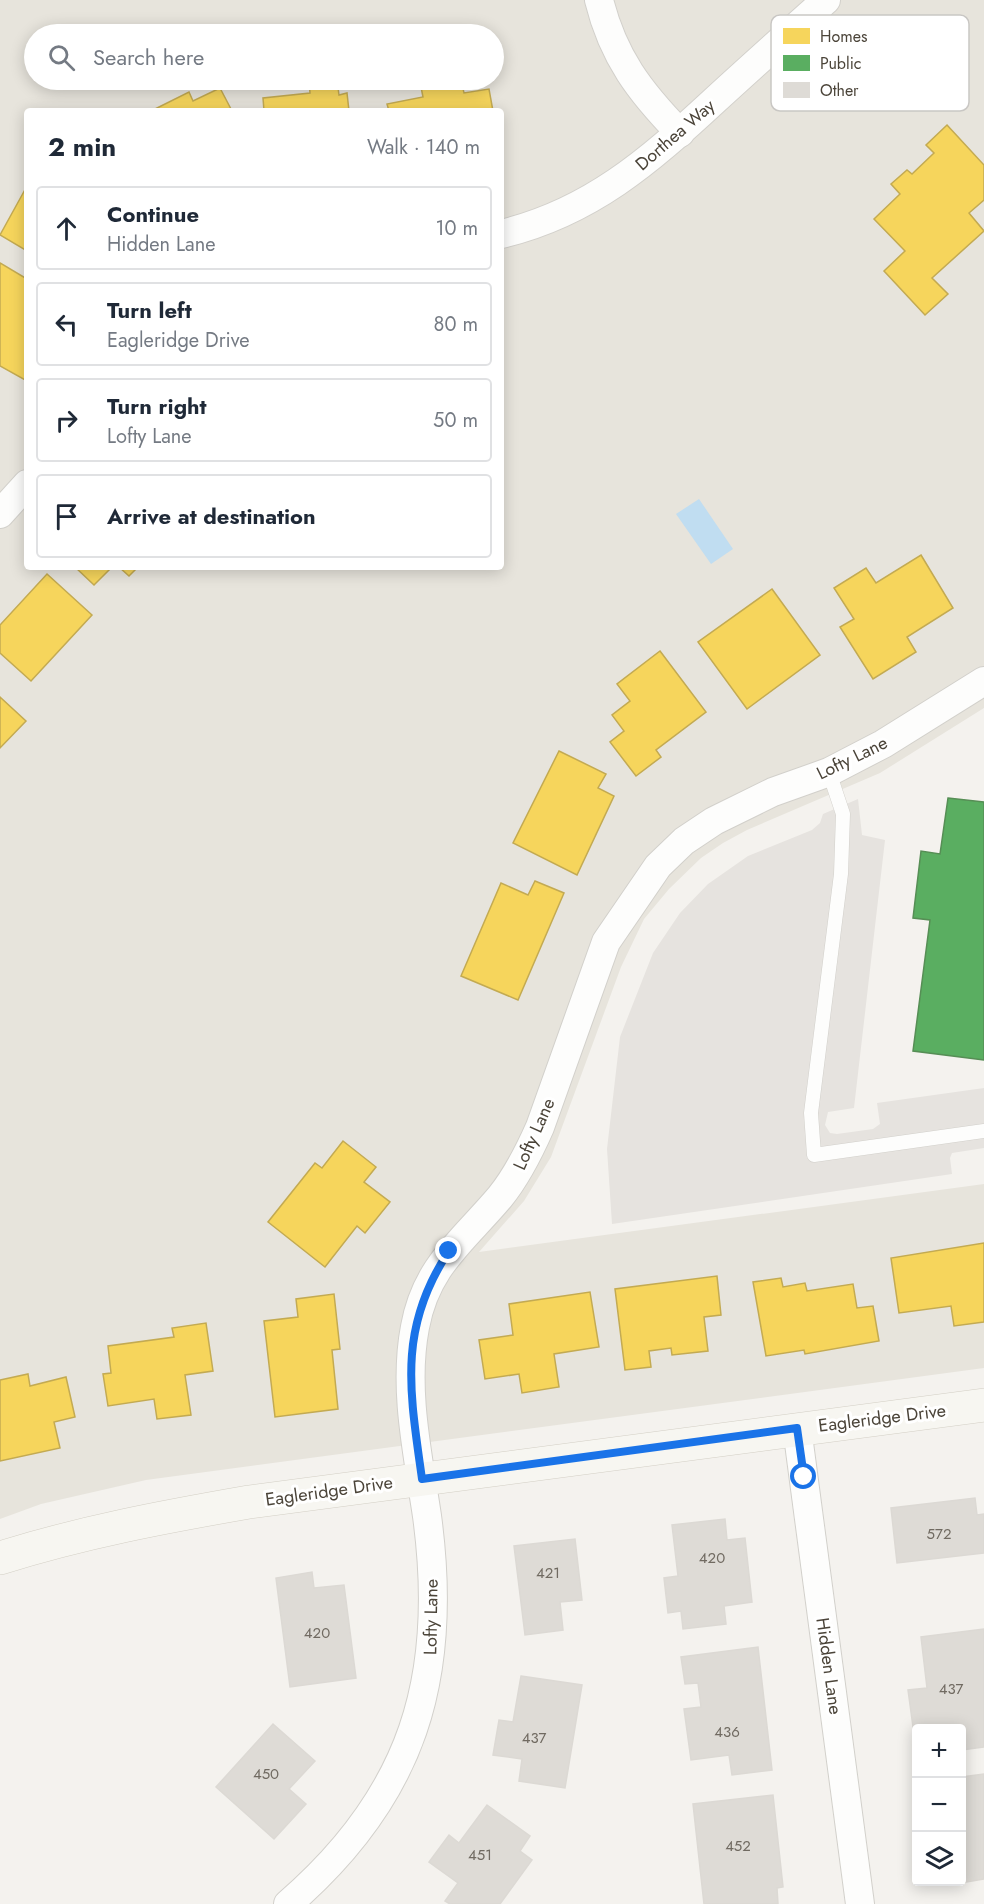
<!DOCTYPE html>
<meta charset="utf-8">
<style>
:root{--surface:#fff;--page:#f6f6f7;--text:#1f2937;--muted:#747a83;--line:#e0e1e3}
body{margin:0;font-family:Jost,sans-serif;background:var(--page);color:var(--text)}
.controls{position:absolute;right:18px;bottom:18px;display:grid;overflow:hidden;border-radius:6px;box-shadow:0 3px 15px #0003}
.controls button{width:54px;height:54px;display:grid;place-items:center;padding:0;border:0;border-bottom:2px solid var(--line);background:var(--surface);color:var(--text);font:30px sans-serif}
.stop{position:absolute;width:18px;height:18px;margin:-14px;border:4px solid #1a73e8;border-radius:50%;background:#fff}
.stop.end{background:#1a73e8;border-color:#fff;box-shadow:0 2px 6px #0008}
.list{margin:0;padding:0;list-style:none}
h2{display:flex;justify-content:space-between;align-items:center;height:78px;margin:0;padding:0 24px;font-size:26px}
h2 small{font-size:20px;font-weight:400;color:var(--muted)}
.list li{display:grid;grid-template-columns:39px 1fr auto;gap:18px;align-items:center;box-sizing:border-box;height:84px;margin:0 12px 12px;padding:0 12px;border:2px solid var(--line);border-radius:6px}
.list b{display:block;font-size:22px;white-space:nowrap}
.list p{margin:0;font-size:20px;white-space:nowrap;color:var(--muted)}
.list em{font-size:20px;font-style:normal;color:var(--muted)}
.icon{flex:none;width:33px;height:33px;fill:none;stroke:currentColor;stroke-width:2;stroke-linecap:round;stroke-linejoin:round}
.map{position:relative;flex:none;width:984px;height:1904px;overflow:hidden}
.search{position:absolute;background:var(--surface);box-shadow:0 3px 15px #0003;left:24px;top:24px;width:480px;height:66px;display:flex;align-items:center;gap:15px;box-sizing:border-box;padding:0 21px;border-radius:33px;color:var(--muted);font-size:22px}
.panel{position:absolute;background:var(--surface);box-shadow:0 3px 15px #0003;left:24px;top:108px;width:480px;height:462px;border-radius:6px}
.map>svg:first-child{display:block}
.residential{fill:#e7e4dc;fill-rule:evenodd}
.parking{fill:#e6e3df}
.water{fill:#c0ddf1}
.homes{fill:#f6d55c;stroke:#c3aa52;stroke-width:1.5}
.public{fill:#5aae61;stroke:#568e55;stroke-width:1.5}
.building{fill:#dedbd6;stroke:#dcd9d4;stroke-width:1.5}
.lines{fill:none;stroke-linecap:round;stroke-linejoin:round}
.lane-casing{stroke:#d2d0cb;stroke-width:15}
.street-casing{stroke:#d2d0cb;stroke-width:30}
.secondary-casing{stroke:#d3cfc5;stroke-width:34}
.lane{stroke:#fdfdfc;stroke-width:14}
.street{stroke:#fdfdfc;stroke-width:28}
.secondary{stroke:#f7f6f1;stroke-width:33}
.route{stroke:#1a73e8;stroke-width:8}
.labels{text-anchor:middle;stroke-width:6;stroke-linejoin:round;paint-order:stroke}
.number-label{font-size:15px;fill:#706a61}
.street-label{font-size:18px;fill:#4b4439;stroke:#fff}
.key{fill:#fff;stroke:#c9c7c4;stroke-width:1.5}
.key-label{font-size:16px;fill:#4b4439}
</style>
<div class="map">
<svg width="984" height="1904" viewBox="0 0 984 1904">
<rect width="100%" height="100%" fill="#f4f2ee"/>
<!-- residential -->
<path class="residential" d="M 0,0 L 984,0 L 984,708 L 880,773 L 747,830 L 723,843 L 701,858 L 669,889 L 644,919 L 621,967 L 551,1157 L 524,1201 L 479,1252 L 984,1184 L 984,1368 L 146,1480 L 41,1504 L 0,1519 ZM 34,34 L 494,34 L 494,80 L 34,80 ZM 27,111 L 501,111 L 501,567 L 27,567 Z"/>
<!-- parking -->
<path class="parking" d="M 858,799 L 862,835 L 885,840 L 854,1108 L 828,1112 L 825,1125 L 830,1133 L 837,1134 L 873,1129 L 880,1124 L 877,1103 L 984,1088 L 984,1148 L 952,1153 L 950,1158 L 952,1174 L 612,1224 L 607,1149 L 620,1037 L 653,953 L 680,913 L 708,884 L 748,856 L 812,830 L 820,823 L 823,814 Z"/>
<!-- water -->
<path class="water" d="M 699,499 L 733,549 L 711,564 L 676,514 Z"/>
<!-- homes -->
<g class="homes">
<path d="M 309,80 L 337,80 L 339,95 L 347,93 L 349,111 L 264,111 L 263,98 L 310,93 Z"/>
<path d="M 431,80 L 461,80 L 464,93 L 489,89 L 493,111 L 389,111 L 387,104 L 423,97 L 420,82 Z"/>
<path d="M 220,88 L 232,111 L 151,111 L 189,92 L 193,101 Z"/>
<path d="M 947,125 L 984,165 L 984,200 L 969,213 L 984,231 L 932,278 L 948,294 L 925,315 L 884,271 L 905,251 L 874,219 L 900,194 L 891,184 L 907,170 L 912,174 L 934,153 L 926,145 Z"/>
<path d="M 27,186 L 27,251 L 0,235 Z"/>
<path d="M 0,263 L 27,279 L 27,381 L 0,366 Z"/>
<path d="M 921,555 L 953,608 L 907,637 L 916,652 L 873,679 L 840,627 L 854,619 L 834,588 L 866,568 L 876,583 Z"/>
<path d="M 75,567 L 112,567 L 94,585 Z"/>
<path d="M 119,567 L 138,567 L 129,576 Z"/>
<path d="M 47,574 L 92,615 L 31,681 L 0,653 L 0,625 Z"/>
<path d="M 772,589 L 820,655 L 747,709 L 698,642 Z"/>
<path d="M 660,651 L 706,712 L 656,750 L 661,757 L 636,776 L 610,742 L 624,731 L 612,715 L 630,701 L 617,684 Z"/>
<path d="M 0,697 L 26,721 L 0,748 Z"/>
<path d="M 559,751 L 606,774 L 598,788 L 614,796 L 577,875 L 513,843 Z"/>
<path d="M 535,881 L 564,893 L 518,1000 L 461,976 L 501,883 L 528,895 Z"/>
<path d="M 343,1141 L 376,1167 L 364,1182 L 390,1202 L 365,1233 L 357,1226 L 325,1267 L 268,1222 L 315,1163 L 322,1168 Z"/>
<path d="M 984,1243 L 984,1322 L 954,1326 L 951,1306 L 899,1313 L 891,1258 Z"/>
<path d="M 717,1276 L 721,1315 L 704,1317 L 708,1351 L 672,1355 L 671,1348 L 649,1351 L 651,1367 L 625,1370 L 615,1289 Z"/>
<path d="M 781,1278 L 783,1287 L 805,1283 L 807,1291 L 853,1284 L 857,1308 L 873,1306 L 879,1341 L 805,1354 L 804,1350 L 766,1356 L 753,1282 Z"/>
<path d="M 590,1292 L 599,1347 L 554,1354 L 559,1387 L 522,1393 L 519,1374 L 485,1379 L 479,1340 L 513,1335 L 509,1304 Z"/>
<path d="M 334,1294 L 340,1349 L 332,1350 L 338,1409 L 275,1417 L 264,1321 L 298,1317 L 296,1299 Z"/>
<path d="M 206,1323 L 213,1371 L 185,1375 L 191,1415 L 157,1419 L 154,1399 L 108,1406 L 103,1374 L 111,1373 L 108,1346 L 174,1337 L 172,1328 Z"/>
<path d="M 28,1374 L 30,1386 L 66,1377 L 75,1417 L 54,1422 L 60,1448 L 0,1461 L 0,1380 Z"/>
</g>
<!-- public -->
<path class="public" d="M 948,798 L 984,802 L 984,1060 L 913,1051 L 930,920 L 913,918 L 921,851 L 940,854 Z"/>
<!-- building -->
<g class="building">
<path d="M 975,1498 L 977,1515 L 984,1514 L 984,1553 L 897,1563 L 891,1508 Z"/>
<path d="M 725,1519 L 727,1540 L 745,1538 L 752,1602 L 724,1606 L 726,1624 L 683,1629 L 681,1611 L 668,1613 L 664,1578 L 678,1576 L 672,1525 Z"/>
<path d="M 575,1539 L 582,1600 L 560,1602 L 563,1630 L 525,1635 L 514,1546 Z"/>
<path d="M 312,1572 L 314,1588 L 344,1585 L 356,1678 L 290,1687 L 276,1578 Z"/>
<path d="M 984,1629 L 984,1747 L 962,1750 L 962,1728 L 916,1728 L 916,1733 L 914,1734 L 908,1690 L 927,1688 L 921,1637 Z"/>
<path d="M 758,1647 L 772,1770 L 732,1775 L 729,1755 L 691,1760 L 684,1709 L 701,1707 L 698,1683 L 685,1684 L 681,1657 Z"/>
<path d="M 521,1676 L 582,1685 L 565,1788 L 519,1781 L 522,1759 L 493,1755 L 499,1720 L 513,1722 Z"/>
<path d="M 273,1724 L 315,1761 L 289,1789 L 306,1804 L 274,1839 L 216,1787 Z"/>
<path d="M 984,1774 L 984,1879 L 954,1884 L 954,1882 L 962,1882 L 962,1777 Z"/>
<path d="M 773,1795 L 783,1887 L 777,1888 L 778,1904 L 704,1904 L 693,1804 Z"/>
<path d="M 487,1805 L 530,1836 L 520,1851 L 532,1860 L 500,1904 L 450,1904 L 445,1901 L 458,1883 L 429,1862 L 449,1835 L 459,1843 Z"/>
</g>
<g class="lines">
<!-- lane casing -->
<g class="lane-casing">
<path id="lane" d="M 829,772 L 843,814 L 841,874 L 811,1113 L 814,1155 L 984,1131"/>
</g>
<!-- street casing -->
<g class="street-casing">
<g id="street">
<path d="M 599,0 C 613,57 640,92 680,133"/>
<path d="M 501,234 C 590,213 649,161 714,101 C 751,67 788,34 826,0"/>
<path d="M 0,514 L 27,484"/>
<path d="M 797,1428 L 860,1904"/>
<path d="M 288,1904 C 413,1796 449,1678 427,1516 C 418,1455 403,1389 415,1327 C 426,1266 463,1241 500,1197 C 517,1176 529,1152 540,1127 L 606,942 L 658,866 L 684,841 L 714,821 L 773,792 L 829,772 L 883,744 L 984,681"/>
</g>
</g>
<!-- secondary casing -->
<g class="secondary-casing">
<path id="secondary" d="M 0,1558 C 83,1532 163,1517 249,1502 L 984,1405"/>
</g>
<!-- lane -->
<use href="#lane" class="lane"/>
<!-- street -->
<use href="#street" class="street"/>
<!-- secondary -->
<use href="#secondary" class="secondary"/>
</g>
<g class="lines">
<!-- route -->
<path class="route" d="M 449,1251 C 397,1329 410,1392 422,1479 L 797,1428 L 804,1477"/>
</g>
<g class="labels">
<!-- number labels -->
<g class="number-label">
<text x="939" y="1539">572</text>
<text x="712" y="1563">420</text>
<text x="548" y="1578">421</text>
<text x="317" y="1638">420</text>
<text x="951" y="1694">437</text>
<text x="727" y="1737">436</text>
<text x="534" y="1743">437</text>
<text x="266" y="1779">450</text>
<text x="738" y="1851">452</text>
<text x="480" y="1860">451</text>
</g>
<!-- street labels -->
<g class="street-label">
<text transform="translate(675 135) rotate(-41)" y="6">Dorthea Way</text>
<text transform="translate(852 758) rotate(-26)" y="6">Lofty Lane</text>
<text transform="translate(534 1134) rotate(-66)" y="6">Lofty Lane</text>
<text transform="translate(882 1418) rotate(-7)" y="6">Eagleridge Drive</text>
<text transform="translate(329 1491) rotate(-8)" y="6">Eagleridge Drive</text>
<text transform="translate(431 1617) rotate(-89)" y="6">Lofty Lane</text>
<text transform="translate(829 1666) rotate(82)" y="6">Hidden Lane</text>
</g>
</g>
<!-- legend -->
<rect x="771" y="15" width="198" height="96" rx="9" class="key"/>
<rect x="783" y="28" width="27" height="16" fill="#f6d55c"/>
<rect x="783" y="55" width="27" height="16" fill="#5aae61"/>
<rect x="783" y="82" width="27" height="16" fill="#dedbd6"/>
<g class="key-label">
<text x="820" y="42">Homes</text>
<text x="820" y="69">Public</text>
<text x="820" y="96">Other</text>
</g>
</svg>
<div class="controls">
<button>+</button>
<button>−</button>
<button><svg class="icon" aria-label="layers" viewBox="0 0 24 24"><path d="M12 4l9 5-9 5-9-5zM3 14l9 5 9-5"/></svg></button>
</div>
<div class="stop" style="left:804px;top:1477px"></div>
<div class="stop end" style="left:449px;top:1251px"></div>
<div class="search"><svg class="icon" aria-label="search" viewBox="0 0 24 24"><circle cx="10" cy="10" r="6"/><path d="M15 15l6 6"/></svg>Search here</div>
<section class="panel">
<h2>2 min<small>Walk · 140 m</small></h2>
<ul class="list">
<li><svg class="icon" aria-label="ahead" viewBox="0 0 24 24"><path d="M12 20V5M6 11l6-6 6 6"/></svg><div><b>Continue</b><p>Hidden Lane</p></div><em>10 m</em></li>
<li><svg class="icon" aria-label="left" viewBox="0 0 24 24"><path d="M17 20v-9H6M10 6l-5 5 5 5"/></svg><div><b>Turn left</b><p>Eagleridge Drive</p></div><em>80 m</em></li>
<li><svg class="icon" aria-label="right" viewBox="0 0 24 24"><path d="M7 20v-9h11M14 6l5 5-5 5"/></svg><div><b>Turn right</b><p>Lofty Lane</p></div><em>50 m</em></li>
<li><svg class="icon" aria-label="arrive" viewBox="0 0 24 24"><path d="M6 21V4h12l-3 4 3 4H6"/></svg><div><b>Arrive at destination</b></div></li>
</ul>
</section>
</div>
